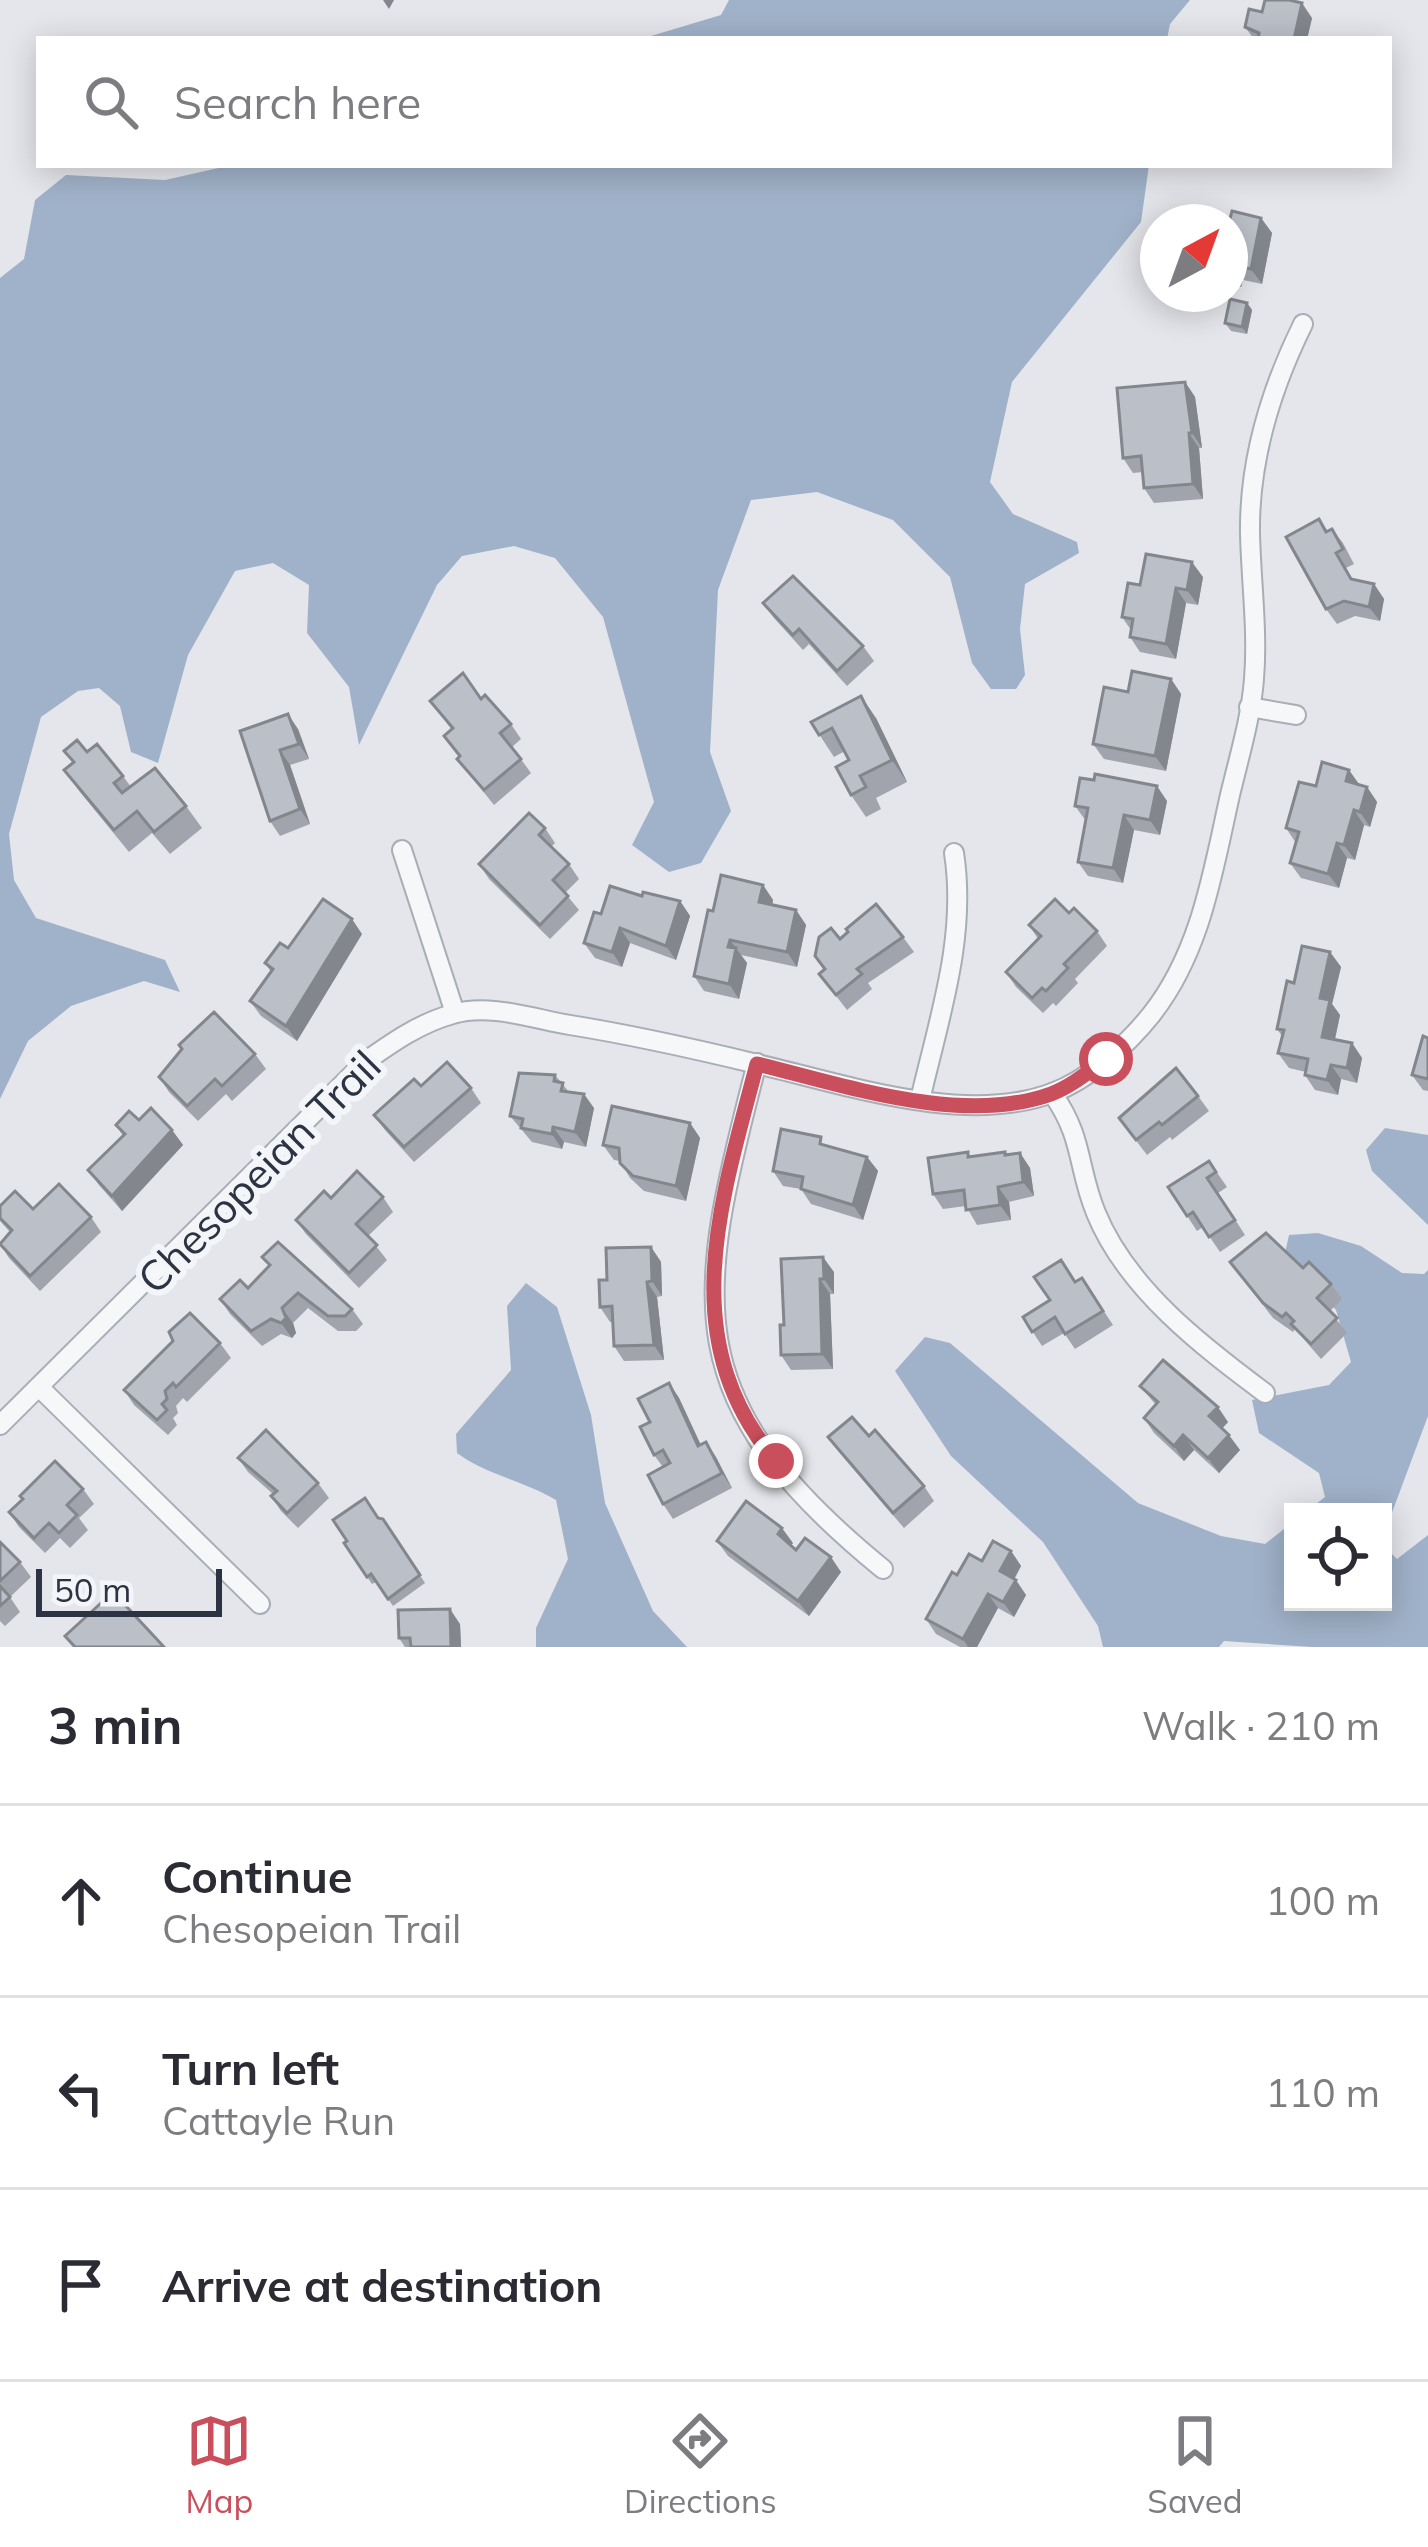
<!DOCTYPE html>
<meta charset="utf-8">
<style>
:root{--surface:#fff;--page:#f7f7f7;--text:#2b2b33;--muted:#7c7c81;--line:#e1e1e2;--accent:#c94f5c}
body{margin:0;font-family:Mulish,sans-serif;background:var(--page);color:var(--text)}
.controls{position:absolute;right:36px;bottom:36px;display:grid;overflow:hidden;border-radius:0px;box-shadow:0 6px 30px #0003}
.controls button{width:108px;height:108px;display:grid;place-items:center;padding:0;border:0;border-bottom:3px solid var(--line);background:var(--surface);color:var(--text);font:60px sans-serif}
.compass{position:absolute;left:1140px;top:204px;width:108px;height:108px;border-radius:50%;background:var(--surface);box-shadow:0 6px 30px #0003;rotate:41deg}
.scale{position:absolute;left:36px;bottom:30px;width:186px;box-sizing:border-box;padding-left:12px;border:6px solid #2c3343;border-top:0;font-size:33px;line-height:42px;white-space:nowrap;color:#2c3343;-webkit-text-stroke:9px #f3f5f8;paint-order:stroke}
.stop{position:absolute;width:36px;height:36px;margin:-27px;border:9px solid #c94f5c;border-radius:50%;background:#fff}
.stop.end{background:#c94f5c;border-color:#fff;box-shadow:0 3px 12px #0008}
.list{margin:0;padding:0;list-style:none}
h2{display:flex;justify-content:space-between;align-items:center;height:156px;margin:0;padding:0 48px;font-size:51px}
h2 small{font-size:39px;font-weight:400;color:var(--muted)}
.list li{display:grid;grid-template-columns:78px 1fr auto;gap:36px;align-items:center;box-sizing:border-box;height:192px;padding:0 48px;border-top:3px solid var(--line)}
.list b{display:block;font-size:45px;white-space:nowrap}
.list p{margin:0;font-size:39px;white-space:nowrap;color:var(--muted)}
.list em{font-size:39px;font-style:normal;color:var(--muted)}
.icon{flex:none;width:66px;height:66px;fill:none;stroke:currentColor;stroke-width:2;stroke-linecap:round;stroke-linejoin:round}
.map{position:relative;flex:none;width:1428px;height:1647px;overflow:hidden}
.search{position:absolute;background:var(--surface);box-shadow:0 6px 30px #0003;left:36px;right:36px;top:36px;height:132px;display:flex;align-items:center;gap:30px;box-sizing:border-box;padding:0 42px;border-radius:0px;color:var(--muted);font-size:45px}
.sheet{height:732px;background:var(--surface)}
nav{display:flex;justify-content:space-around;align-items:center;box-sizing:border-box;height:168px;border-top:3px solid var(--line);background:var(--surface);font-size:33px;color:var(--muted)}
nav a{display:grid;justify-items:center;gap:6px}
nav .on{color:var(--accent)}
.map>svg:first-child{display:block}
.water{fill:#a0b2c9}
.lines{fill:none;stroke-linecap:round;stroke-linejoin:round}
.minor-casing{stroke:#a9adb5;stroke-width:22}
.minor{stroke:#f6f7f9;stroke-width:18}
.wall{fill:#a1a4ac}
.shaded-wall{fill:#83868c}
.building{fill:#bbbfc8;stroke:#83868c;stroke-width:3}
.route{stroke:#c94f5c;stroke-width:15}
.labels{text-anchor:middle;stroke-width:12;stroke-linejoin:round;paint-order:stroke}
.street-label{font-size:42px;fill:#2c3343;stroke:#f3f5f8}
</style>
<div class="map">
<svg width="1428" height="1647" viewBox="0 0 1428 1647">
<rect width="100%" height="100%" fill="#e4e6eb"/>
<!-- water -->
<g class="water">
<path d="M 729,0 L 1190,0 L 1170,24 L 1167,39 L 641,39 L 721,15 Z"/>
<path d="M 232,165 L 1149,165 L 1141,222 L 1012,382 L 990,482 L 1013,514 L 1077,542 L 1079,553 L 1025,584 L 1020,629 L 1025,675 L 1016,689 L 991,689 L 972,663 L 950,577 L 893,520 L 817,492 L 751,500 L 718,590 L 710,752 L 731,811 L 701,863 L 669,872 L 632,845 L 654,802 L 603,617 L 555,558 L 514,546 L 462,556 L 437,585 L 359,745 L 349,687 L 307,633 L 309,585 L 273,563 L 235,571 L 188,655 L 158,763 L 131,752 L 120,706 L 99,688 L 78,691 L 41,717 L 9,834 L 14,880 L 36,918 L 165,960 L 180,992 L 144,981 L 71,1006 L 28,1041 L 0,1099 L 0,278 L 24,259 L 35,200 L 66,175 L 165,180 Z"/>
<path d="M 1385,1128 L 1428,1135 L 1428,1225 L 1372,1171 L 1366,1150 Z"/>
<path d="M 1318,1233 L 1361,1246 L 1402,1273 L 1424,1274 L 1428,1270 L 1428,1416 L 1387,1526 L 1391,1553 L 1397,1559 L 1428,1535 L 1428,1647 L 1312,1647 L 1224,1641 L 1219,1647 L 1103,1647 L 1098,1626 L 1043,1542 L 951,1456 L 895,1371 L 925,1337 L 950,1343 L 1138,1503 L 1221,1536 L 1265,1544 L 1293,1522 L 1293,1602 L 1383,1602 L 1383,1512 L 1306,1512 L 1325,1497 L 1319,1473 L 1259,1433 L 1252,1400 L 1329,1385 L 1351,1362 L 1336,1310 L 1285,1253 L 1289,1235 Z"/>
<path d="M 526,1283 L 557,1307 L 591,1415 L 605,1503 L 653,1611 L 687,1647 L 536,1647 L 536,1628 L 568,1559 L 556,1500 C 524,1481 487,1475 457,1453 L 456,1434 L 511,1370 L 507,1306 Z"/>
</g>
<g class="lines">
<!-- minor casing -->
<g class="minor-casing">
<g id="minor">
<path d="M 1249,707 L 1296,715"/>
<path d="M 402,850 L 455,1013"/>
<path d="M 757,1063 C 694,1304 676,1400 883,1569"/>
<path d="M 1052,1093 C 1084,1138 1077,1167 1096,1213 C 1127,1289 1202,1346 1265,1393"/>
<path d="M 920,1100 C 939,1018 967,937 954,853"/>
<path d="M 40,1388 L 260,1604"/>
<path d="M 0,1425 L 366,1061 C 393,1042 420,1023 453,1014 C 489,1003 534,1019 570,1025 C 632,1035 695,1049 757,1064 C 844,1084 964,1126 1052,1093 C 1088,1080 1126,1046 1151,1015 C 1201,952 1213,871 1230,795 C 1239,757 1251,718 1254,679 C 1258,631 1251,581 1250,533 C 1249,460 1271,389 1303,324"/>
</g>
</g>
<!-- minor -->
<use href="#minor" class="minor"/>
</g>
<!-- wall -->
<g class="wall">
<path d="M 1262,12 L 1312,18 L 1307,39 L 1254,39 L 1245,27 Z"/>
<path d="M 1261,218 L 1272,233 L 1262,284 L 1243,280 L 1241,287 L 1230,284 L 1229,222 Z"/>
<path d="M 1158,225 L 1158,272 L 1147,256 Z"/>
<path d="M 1247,303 L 1252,310 L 1247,334 L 1231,331 L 1225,323 Z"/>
<path d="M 1185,382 L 1195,397 L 1202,448 L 1199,448 L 1203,499 L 1154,503 L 1144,488 L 1143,472 L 1133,473 L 1123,458 Z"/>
<path d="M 1319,519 L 1328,531 L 1332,529 L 1343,543 L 1354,564 L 1346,568 L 1353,580 L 1374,584 L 1384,599 L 1380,621 L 1355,616 L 1337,624 L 1326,609 Z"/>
<path d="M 1203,577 L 1198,605 L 1186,603 L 1176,659 L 1140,652 L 1130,637 L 1131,630 L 1122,617 L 1140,585 Z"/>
<path d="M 763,603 L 863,646 L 874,661 L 847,686 L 809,644 L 803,650 L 774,618 Z"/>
<path d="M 1171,679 L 1181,694 L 1166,771 L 1104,759 L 1093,744 L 1128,692 Z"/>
<path d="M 481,699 L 511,724 L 521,739 L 512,747 L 531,773 L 494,805 L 457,759 L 459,757 L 444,736 L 452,730 L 430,701 Z"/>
<path d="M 876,718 L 907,782 L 876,798 L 881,809 L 866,817 L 851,795 L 849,760 L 845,751 L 834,757 L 811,722 Z"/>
<path d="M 298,729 L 309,759 L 290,765 L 310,824 L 280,836 L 270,821 L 240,731 Z"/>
<path d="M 64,751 L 123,776 L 131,787 L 186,806 L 202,828 L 170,854 L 152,833 L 129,852 L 80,792 L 64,770 L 73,763 Z"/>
<path d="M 1359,785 L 1367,787 L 1377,802 L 1370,827 L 1364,825 L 1355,860 L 1347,858 L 1339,888 L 1301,878 L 1290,863 L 1296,843 L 1286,828 L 1316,786 Z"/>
<path d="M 1167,801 L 1160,835 L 1134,830 L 1123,883 L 1088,876 L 1078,862 L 1086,821 L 1075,806 Z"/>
<path d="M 545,828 L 555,843 L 551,847 L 569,864 L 579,879 L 565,893 L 579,910 L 550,939 L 489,879 L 479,864 Z"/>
<path d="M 763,885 L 773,900 L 772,905 L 796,910 L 806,925 L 797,967 L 741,955 L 747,963 L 739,999 L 704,991 L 694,976 L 713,911 Z"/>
<path d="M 642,896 L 680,901 L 690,916 L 676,960 L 630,943 L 622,967 L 595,958 L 584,943 L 601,914 Z"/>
<path d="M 1069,913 L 1097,931 L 1107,946 L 1075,979 L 1078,983 L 1056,1006 L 1053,1003 L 1043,1013 L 1016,987 L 1006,972 L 1038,939 L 1029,925 Z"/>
<path d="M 362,934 L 297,1041 L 261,1016 L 250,1001 L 271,972 L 265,963 L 288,948 Z"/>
<path d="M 903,937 L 914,952 L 868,983 L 872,989 L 847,1010 L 819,974 L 824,970 L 815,956 L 840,939 Z"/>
<path d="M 1330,952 L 1341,967 L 1332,1004 L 1340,1015 L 1335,1040 L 1352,1043 L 1362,1058 L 1357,1083 L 1341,1079 L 1338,1095 L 1315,1090 L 1305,1075 L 1306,1072 L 1289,1068 L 1278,1053 L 1282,1036 L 1277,1029 L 1294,983 Z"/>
<path d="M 1428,1038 L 1428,1091 L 1423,1090 L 1412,1075 Z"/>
<path d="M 255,1054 L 266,1069 L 232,1101 L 226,1094 L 198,1121 L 169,1092 L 159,1077 Z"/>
<path d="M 555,1075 L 569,1092 L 594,1108 L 586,1147 L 564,1142 L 562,1149 L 532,1142 L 510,1116 Z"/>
<path d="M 421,1086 L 471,1088 L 481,1103 L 414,1162 L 385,1130 L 374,1115 Z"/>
<path d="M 1198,1096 L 1209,1111 L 1172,1140 L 1170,1137 L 1147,1155 L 1119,1118 Z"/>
<path d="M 690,1123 L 700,1138 L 686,1201 L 644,1191 L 630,1178 L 620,1161 L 614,1160 L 603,1145 Z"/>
<path d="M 116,1125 L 172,1130 L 183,1145 L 122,1211 L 99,1185 L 88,1170 L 123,1136 Z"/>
<path d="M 828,1146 L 867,1157 L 878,1171 L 863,1220 L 811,1204 L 801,1189 L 783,1186 L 773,1171 Z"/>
<path d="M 1020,1153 L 1030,1168 L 1034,1196 L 1009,1202 L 1011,1220 L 977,1225 L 966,1206 L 943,1209 L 933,1194 L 970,1156 Z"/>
<path d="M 1209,1161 L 1227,1187 L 1218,1193 L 1245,1235 L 1220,1252 L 1203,1227 L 1197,1231 L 1168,1187 Z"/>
<path d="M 383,1197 L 393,1212 L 368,1236 L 387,1260 L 359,1288 L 306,1234 L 296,1220 L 331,1198 Z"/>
<path d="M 0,1206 L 91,1217 L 101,1232 L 40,1291 L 9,1258 L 0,1244 L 10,1232 L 0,1221 Z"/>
<path d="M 651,1247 L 661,1262 L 662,1296 L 657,1297 L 664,1360 L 624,1361 L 614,1346 L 613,1322 L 610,1322 L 600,1307 L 607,1280 Z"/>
<path d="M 262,1257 L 352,1309 L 363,1324 L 356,1331 L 338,1331 L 308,1308 L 293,1323 L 296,1333 L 292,1338 L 281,1334 L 262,1346 L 230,1314 L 220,1299 L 248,1288 L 269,1266 Z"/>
<path d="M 781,1259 L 834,1272 L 834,1294 L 830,1294 L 833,1369 L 791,1370 L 781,1355 L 784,1325 Z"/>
<path d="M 1230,1262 L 1303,1268 L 1331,1284 L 1342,1299 L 1330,1311 L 1347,1333 L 1321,1359 L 1295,1329 L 1293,1332 L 1273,1318 Z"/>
<path d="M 1082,1278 L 1113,1325 L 1075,1349 L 1064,1333 L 1042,1346 L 1023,1317 Z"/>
<path d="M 220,1343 L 231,1358 L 187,1402 L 183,1398 L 176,1406 L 178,1413 L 173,1418 L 177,1425 L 168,1435 L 134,1405 L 124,1390 Z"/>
<path d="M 669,1383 L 679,1398 L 701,1445 L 706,1442 L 732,1488 L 673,1519 L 663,1504 L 663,1467 L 654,1455 L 650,1422 Z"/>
<path d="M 1140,1386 L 1228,1422 L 1222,1428 L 1240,1450 L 1219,1473 L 1194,1450 L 1184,1461 L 1154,1433 L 1144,1418 L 1156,1405 Z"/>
<path d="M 869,1436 L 924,1486 L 934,1501 L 904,1528 L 839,1452 L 828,1437 Z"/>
<path d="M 238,1458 L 318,1483 L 329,1498 L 298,1528 L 281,1511 L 271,1496 L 273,1494 L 248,1472 Z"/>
<path d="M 83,1489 L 94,1504 L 79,1518 L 88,1530 L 70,1548 L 60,1538 L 45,1553 L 19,1527 L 9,1512 Z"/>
<path d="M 378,1518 L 383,1519 L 425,1583 L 393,1606 L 376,1582 L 372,1584 L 344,1543 Z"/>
<path d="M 717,1541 L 793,1543 L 791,1546 L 796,1550 L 841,1572 L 809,1616 L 728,1556 Z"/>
<path d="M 0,1542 L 20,1562 L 31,1577 L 10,1597 L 20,1612 L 5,1626 L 0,1621 Z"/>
<path d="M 1011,1551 L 1021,1566 L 1014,1580 L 1026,1595 L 1014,1617 L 998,1608 L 977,1647 L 960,1647 L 936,1634 L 926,1619 L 957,1575 L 982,1561 Z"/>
<path d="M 460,1624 L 461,1647 L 405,1647 L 399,1638 Z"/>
</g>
<!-- shaded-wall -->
<g class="shaded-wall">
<path d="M 383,0 L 394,0 L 389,9 Z"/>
<path d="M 1302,3 L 1312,18 L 1307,39 L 1294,39 Z"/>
<path d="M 1261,218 L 1272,233 L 1262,284 L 1251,269 Z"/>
<path d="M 1232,265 L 1243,280 L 1241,287 L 1231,272 Z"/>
<path d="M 1247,303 L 1252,310 L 1247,334 L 1242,327 Z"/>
<path d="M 1185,382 L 1195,397 L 1202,448 L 1192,433 Z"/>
<path d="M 1189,433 L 1199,448 L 1203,499 L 1193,484 Z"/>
<path d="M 1192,562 L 1203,577 L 1198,605 L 1187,590 Z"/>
<path d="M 1374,584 L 1384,599 L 1380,621 L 1369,607 Z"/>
<path d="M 1176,588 L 1186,603 L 1176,659 L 1166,644 Z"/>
<path d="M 1171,679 L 1181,694 L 1166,771 L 1155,756 Z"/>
<path d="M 861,696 L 876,718 L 907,782 L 892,760 Z"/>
<path d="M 288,714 L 298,729 L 309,759 L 299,744 Z"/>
<path d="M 280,750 L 290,765 L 310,824 L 300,809 Z"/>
<path d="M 1349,770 L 1359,784 L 1346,781 Z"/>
<path d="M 1157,786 L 1167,801 L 1160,835 L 1150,820 Z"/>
<path d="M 1367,787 L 1377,802 L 1370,827 L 1360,812 Z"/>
<path d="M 1354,810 L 1364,825 L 1355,860 L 1344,845 Z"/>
<path d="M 1124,815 L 1134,830 L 1123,883 L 1113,868 Z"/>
<path d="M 1337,843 L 1347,858 L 1339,888 L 1328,874 Z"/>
<path d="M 763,885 L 773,900 L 770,917 L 759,902 Z"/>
<path d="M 680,901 L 690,916 L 676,960 L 666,946 Z"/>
<path d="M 796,910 L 806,925 L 797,967 L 787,952 Z"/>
<path d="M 352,919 L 362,934 L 297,1041 L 286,1026 Z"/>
<path d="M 620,928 L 630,943 L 622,967 L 612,952 Z"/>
<path d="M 730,940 L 747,963 L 739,999 L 729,984 Z"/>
<path d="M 1330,952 L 1341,967 L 1332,1004 L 1340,1015 L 1332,1052 L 1322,1037 L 1320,998 Z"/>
<path d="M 1352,1043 L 1362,1058 L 1357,1083 L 1347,1068 Z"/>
<path d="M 1331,1065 L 1341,1079 L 1338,1095 L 1327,1080 Z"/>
<path d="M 584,1094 L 594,1108 L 586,1147 L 575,1132 Z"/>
<path d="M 690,1123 L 700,1138 L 686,1201 L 676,1186 Z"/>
<path d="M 553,1127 L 564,1142 L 562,1149 L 552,1134 Z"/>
<path d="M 172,1130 L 183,1145 L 122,1211 L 112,1196 Z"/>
<path d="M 1020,1153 L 1030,1168 L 1034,1196 L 1023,1182 Z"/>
<path d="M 867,1157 L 878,1171 L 863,1220 L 853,1205 Z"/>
<path d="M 998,1187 L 1009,1202 L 1011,1220 L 1000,1205 Z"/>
<path d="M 651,1247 L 661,1262 L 662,1296 L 652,1281 Z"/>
<path d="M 823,1257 L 834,1272 L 834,1294 L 824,1279 Z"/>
<path d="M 820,1279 L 830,1294 L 833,1369 L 822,1354 Z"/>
<path d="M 647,1282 L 657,1297 L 664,1360 L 654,1345 Z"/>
<path d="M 282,1308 L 293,1323 L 296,1333 L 292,1338 L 281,1323 Z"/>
<path d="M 669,1383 L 679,1398 L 708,1461 L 698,1446 Z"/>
<path d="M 1218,1407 L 1228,1422 L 1220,1431 L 1209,1416 Z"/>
<path d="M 1183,1435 L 1194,1450 L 1184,1461 L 1174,1446 Z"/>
<path d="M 1229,1435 L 1240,1450 L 1219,1473 L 1208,1458 Z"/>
<path d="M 706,1442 L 716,1457 L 732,1488 L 722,1473 Z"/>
<path d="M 782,1528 L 793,1543 L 788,1549 L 778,1534 Z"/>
<path d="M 1011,1551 L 1021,1566 L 1010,1586 L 1000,1571 Z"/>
<path d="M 831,1557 L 841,1572 L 809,1616 L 798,1601 Z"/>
<path d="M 1016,1580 L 1026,1595 L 1014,1617 L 1003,1602 Z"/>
<path d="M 988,1594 L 998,1608 L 977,1647 L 968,1647 L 963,1639 Z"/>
<path d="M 450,1609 L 460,1624 L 461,1647 L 451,1647 Z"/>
</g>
<!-- building -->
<g class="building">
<path d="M 1265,0 L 1289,0 L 1302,3 L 1294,39 L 1258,39 L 1259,33 L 1245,27 L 1249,9 L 1262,12 Z"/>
<path d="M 1232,211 L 1261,218 L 1251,269 L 1232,265 L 1230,272 L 1229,222 Z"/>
<path d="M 1205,214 L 1220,218 L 1219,222 L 1203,222 Z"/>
<path d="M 1154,225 L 1158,225 L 1158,259 L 1147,256 Z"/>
<path d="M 1230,299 L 1247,303 L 1242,327 L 1225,323 Z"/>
<path d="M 1185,382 L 1192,433 L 1189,433 L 1193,484 L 1144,488 L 1141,456 L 1123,458 L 1117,388 Z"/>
<path d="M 1319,519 L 1326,532 L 1332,529 L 1343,549 L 1336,553 L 1351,579 L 1374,584 L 1369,607 L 1344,601 L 1326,609 L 1286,537 Z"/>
<path d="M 1146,554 L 1192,562 L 1187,590 L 1176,588 L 1166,644 L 1130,637 L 1133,619 L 1122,617 L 1128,583 L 1140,585 Z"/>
<path d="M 793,576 L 863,646 L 837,671 L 799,629 L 793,635 L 763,603 Z"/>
<path d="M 1132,671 L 1171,679 L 1155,756 L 1093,744 L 1104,687 L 1128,692 Z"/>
<path d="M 463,673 L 481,699 L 485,695 L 511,724 L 500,733 L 521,759 L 484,790 L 457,759 L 460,756 L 444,736 L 453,728 L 430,701 Z"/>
<path d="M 861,696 L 892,760 L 860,776 L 866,787 L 851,795 L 836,767 L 849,760 L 832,728 L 819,735 L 811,722 Z"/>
<path d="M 288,714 L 299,744 L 280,750 L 300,809 L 270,821 L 240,731 Z"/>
<path d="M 77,740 L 87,752 L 97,744 L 123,776 L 114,783 L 122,793 L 155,768 L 186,806 L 154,832 L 137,811 L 114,830 L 64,770 L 74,762 L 64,751 Z"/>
<path d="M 1322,762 L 1349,770 L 1346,781 L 1367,787 L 1360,812 L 1354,810 L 1344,845 L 1337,843 L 1328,874 L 1290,863 L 1299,832 L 1286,828 L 1299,782 L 1316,786 Z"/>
<path d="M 1095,774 L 1157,786 L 1150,820 L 1124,815 L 1113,868 L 1078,862 L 1088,808 L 1075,806 L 1080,778 L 1094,780 Z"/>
<path d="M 529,813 L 545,828 L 539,835 L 569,864 L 553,880 L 568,896 L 540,925 L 479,864 Z"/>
<path d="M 721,875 L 763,885 L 759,902 L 796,910 L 787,952 L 730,940 L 728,947 L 736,948 L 729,984 L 694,976 L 708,910 L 713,911 Z"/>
<path d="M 610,886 L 642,896 L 643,892 L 680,901 L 666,946 L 620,928 L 612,952 L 584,943 L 594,912 L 601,914 Z"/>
<path d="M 323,899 L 352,919 L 286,1026 L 250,1001 L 273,969 L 265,963 L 280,943 L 288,948 Z"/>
<path d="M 1055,899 L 1069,913 L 1074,908 L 1097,931 L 1064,964 L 1068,968 L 1046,991 L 1042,988 L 1032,998 L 1006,972 L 1041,936 L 1029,925 Z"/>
<path d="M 876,904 L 903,937 L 857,969 L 862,974 L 836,995 L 819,974 L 825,969 L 815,956 L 819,937 L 831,928 L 840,939 L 848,932 L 846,929 Z"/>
<path d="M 1302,946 L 1330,952 L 1320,998 L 1330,1000 L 1322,1037 L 1352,1043 L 1347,1068 L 1331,1065 L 1327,1080 L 1305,1075 L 1308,1059 L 1278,1053 L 1284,1030 L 1277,1029 L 1287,981 L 1294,983 Z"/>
<path d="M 214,1012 L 255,1054 L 222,1086 L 215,1079 L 187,1106 L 159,1077 L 182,1049 L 179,1045 Z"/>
<path d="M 1423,1036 L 1428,1038 L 1428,1079 L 1412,1075 Z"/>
<path d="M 447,1062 L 471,1088 L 404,1147 L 374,1115 L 414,1079 L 421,1086 Z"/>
<path d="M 1176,1068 L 1198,1096 L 1162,1125 L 1159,1122 L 1136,1140 L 1119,1118 Z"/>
<path d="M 519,1073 L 555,1075 L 554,1081 L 563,1083 L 561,1091 L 584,1094 L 575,1132 L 553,1127 L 552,1134 L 521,1128 L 523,1119 L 510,1116 Z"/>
<path d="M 612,1106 L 690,1123 L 676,1186 L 633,1176 L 620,1163 L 619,1148 L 603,1145 Z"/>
<path d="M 151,1108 L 172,1130 L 112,1196 L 88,1170 L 125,1134 L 116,1125 L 129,1111 L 139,1120 Z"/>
<path d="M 781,1129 L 821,1137 L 820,1144 L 867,1157 L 853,1205 L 801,1189 L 803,1177 L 773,1171 Z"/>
<path d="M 968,1152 L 968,1157 L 1005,1152 L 1005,1155 L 1020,1153 L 1023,1182 L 998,1187 L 1000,1205 L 966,1210 L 964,1190 L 933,1194 L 928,1158 Z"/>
<path d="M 1209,1161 L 1216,1172 L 1207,1178 L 1235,1220 L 1209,1237 L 1193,1212 L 1187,1216 L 1168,1187 Z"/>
<path d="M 357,1171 L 383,1197 L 356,1224 L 377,1245 L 349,1273 L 296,1220 L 324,1191 L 331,1198 Z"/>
<path d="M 59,1184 L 91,1217 L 30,1276 L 0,1244 L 12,1230 L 0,1218 L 0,1206 L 15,1191 L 33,1209 Z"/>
<path d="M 1266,1233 L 1303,1268 L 1309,1262 L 1331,1284 L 1317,1298 L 1337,1318 L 1311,1344 L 1291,1324 L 1294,1321 L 1286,1313 L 1282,1317 L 1263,1303 L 1230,1262 Z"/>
<path d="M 278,1242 L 352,1309 L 345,1316 L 328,1316 L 298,1293 L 282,1308 L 286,1318 L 281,1323 L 271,1319 L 251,1331 L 220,1299 L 240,1280 L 248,1288 L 270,1265 L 262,1257 Z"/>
<path d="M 651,1247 L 652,1281 L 647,1282 L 654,1345 L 614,1346 L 612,1306 L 600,1307 L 599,1280 L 607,1280 L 606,1248 Z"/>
<path d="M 823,1257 L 824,1279 L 820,1279 L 822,1354 L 781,1355 L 780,1325 L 784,1325 L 781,1259 Z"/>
<path d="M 1061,1260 L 1075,1282 L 1082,1278 L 1103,1311 L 1065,1334 L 1055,1317 L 1032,1332 L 1023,1317 L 1050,1300 L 1034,1277 Z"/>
<path d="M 190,1313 L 220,1343 L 176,1387 L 173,1383 L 165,1391 L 167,1399 L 162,1404 L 167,1410 L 157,1420 L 124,1390 L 173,1341 L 169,1332 Z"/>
<path d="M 1163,1360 L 1218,1407 L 1209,1416 L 1229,1435 L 1208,1458 L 1183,1435 L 1174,1446 L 1144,1418 L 1158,1402 L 1140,1386 Z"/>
<path d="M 669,1383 L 698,1446 L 706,1442 L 722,1473 L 663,1504 L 648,1475 L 670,1463 L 663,1450 L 654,1455 L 640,1427 L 650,1422 L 638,1399 Z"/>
<path d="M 852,1417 L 869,1436 L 875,1430 L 924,1486 L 893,1513 L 828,1437 Z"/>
<path d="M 266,1430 L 318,1483 L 287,1513 L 271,1496 L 277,1491 L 238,1458 Z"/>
<path d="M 55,1461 L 83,1489 L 67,1505 L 77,1515 L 59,1533 L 49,1523 L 34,1538 L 9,1512 L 23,1499 L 20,1496 Z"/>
<path d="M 365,1498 L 378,1518 L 383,1519 L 420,1575 L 388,1599 L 371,1574 L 367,1577 L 344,1543 L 347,1541 L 333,1520 Z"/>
<path d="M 746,1501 L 782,1528 L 778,1534 L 796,1550 L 805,1538 L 831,1557 L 798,1601 L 717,1541 Z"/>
<path d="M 993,1541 L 1011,1551 L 1000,1571 L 1016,1580 L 1003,1602 L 988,1594 L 963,1639 L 926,1619 L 952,1572 L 957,1575 L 969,1554 L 982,1561 Z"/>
<path d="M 0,1542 L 20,1562 L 0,1581 Z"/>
<path d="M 0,1586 L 10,1597 L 0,1606 Z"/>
<path d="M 113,1592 L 164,1647 L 75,1647 L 65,1636 Z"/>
<path d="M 450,1609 L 451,1647 L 411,1647 L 410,1638 L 399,1638 L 398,1610 Z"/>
</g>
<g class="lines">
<!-- route -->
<path class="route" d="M 776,1461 C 673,1340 721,1201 757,1064 C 844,1085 962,1126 1051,1094 C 1072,1086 1088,1072 1106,1059"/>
</g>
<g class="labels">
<!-- street labels -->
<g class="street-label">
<text transform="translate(259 1172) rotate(-45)" y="15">Chesopeian Trail</text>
</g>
</g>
</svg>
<div class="controls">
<button><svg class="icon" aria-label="locate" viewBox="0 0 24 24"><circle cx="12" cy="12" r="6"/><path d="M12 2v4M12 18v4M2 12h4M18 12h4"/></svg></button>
</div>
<svg class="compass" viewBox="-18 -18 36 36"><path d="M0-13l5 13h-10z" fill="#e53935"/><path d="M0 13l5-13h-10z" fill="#7c7c81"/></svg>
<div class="scale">50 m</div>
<div class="stop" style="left:1106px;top:1059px"></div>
<div class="stop end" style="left:776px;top:1461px"></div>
<div class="search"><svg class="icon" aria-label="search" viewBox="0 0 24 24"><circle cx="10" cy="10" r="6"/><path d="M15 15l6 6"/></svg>Search here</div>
</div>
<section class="sheet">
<h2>3 min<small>Walk · 210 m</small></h2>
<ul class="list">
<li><svg class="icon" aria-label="ahead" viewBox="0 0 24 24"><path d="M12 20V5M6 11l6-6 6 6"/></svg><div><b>Continue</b><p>Chesopeian Trail</p></div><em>100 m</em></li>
<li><svg class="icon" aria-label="left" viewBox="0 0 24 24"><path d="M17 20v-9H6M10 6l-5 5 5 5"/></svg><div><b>Turn left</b><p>Cattayle Run</p></div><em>110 m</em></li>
<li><svg class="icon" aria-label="arrive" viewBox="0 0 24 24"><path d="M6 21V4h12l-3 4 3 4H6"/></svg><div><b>Arrive at destination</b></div></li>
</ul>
</section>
<nav>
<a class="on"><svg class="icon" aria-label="map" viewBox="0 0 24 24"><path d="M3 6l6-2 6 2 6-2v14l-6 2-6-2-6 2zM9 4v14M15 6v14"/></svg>Map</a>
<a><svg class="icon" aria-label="directions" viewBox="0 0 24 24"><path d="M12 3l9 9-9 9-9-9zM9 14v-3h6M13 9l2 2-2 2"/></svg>Directions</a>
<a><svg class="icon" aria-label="saved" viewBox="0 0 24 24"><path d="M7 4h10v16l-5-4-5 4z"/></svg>Saved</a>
</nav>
